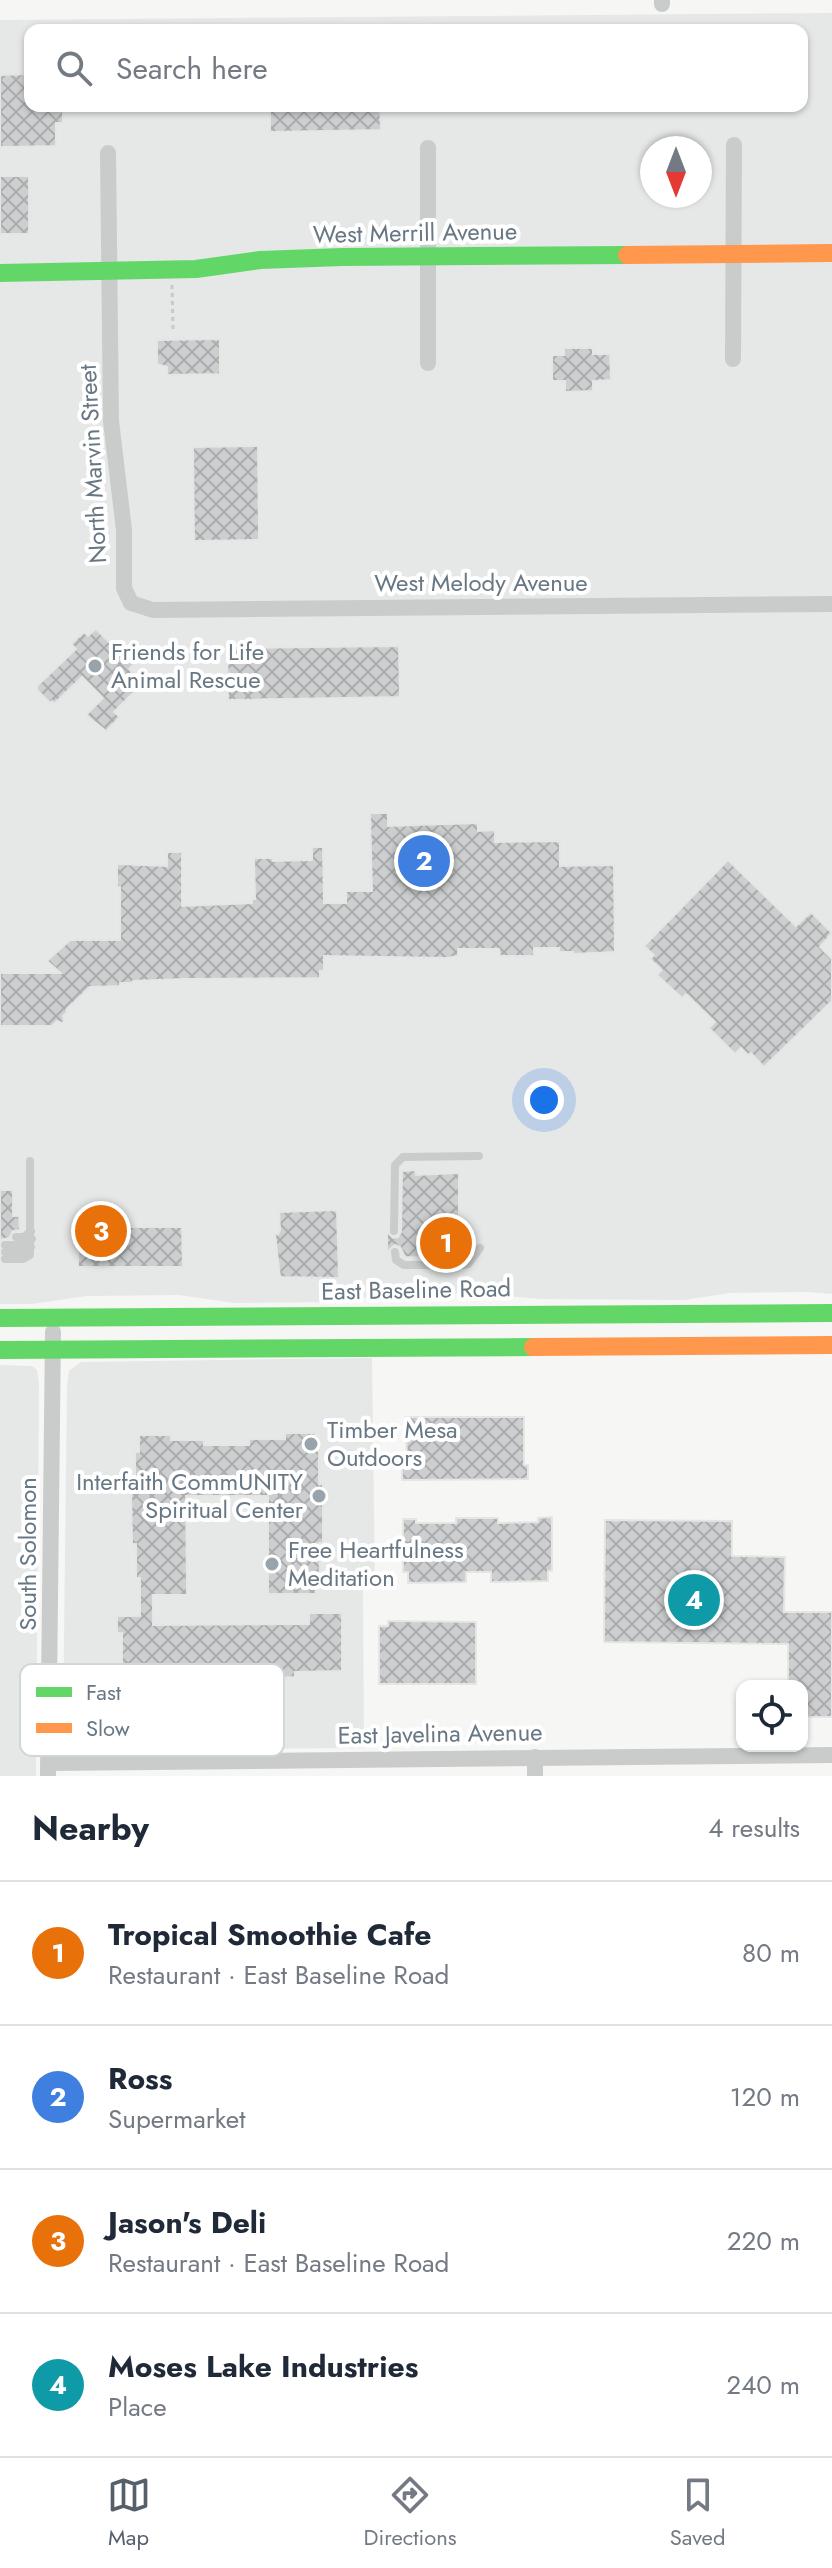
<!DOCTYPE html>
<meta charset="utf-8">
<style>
:root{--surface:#fff;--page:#f2f2f3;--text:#1f2937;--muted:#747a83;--line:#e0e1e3;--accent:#56606b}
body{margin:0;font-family:Jost,sans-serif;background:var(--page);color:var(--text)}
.controls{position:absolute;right:24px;bottom:24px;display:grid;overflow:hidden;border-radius:16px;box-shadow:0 2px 6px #0004}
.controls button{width:72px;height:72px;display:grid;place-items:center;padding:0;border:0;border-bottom:2px solid var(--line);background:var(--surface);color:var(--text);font:40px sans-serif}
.compass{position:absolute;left:640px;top:136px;width:72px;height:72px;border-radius:50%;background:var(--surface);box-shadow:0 2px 6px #0004;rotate:180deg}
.you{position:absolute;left:544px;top:1100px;width:28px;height:28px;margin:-20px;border:6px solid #fff;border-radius:50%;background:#1a73e8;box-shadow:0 0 0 12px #1a73e833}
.badge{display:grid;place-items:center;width:52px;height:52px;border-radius:50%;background:var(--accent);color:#fff;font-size:26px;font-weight:700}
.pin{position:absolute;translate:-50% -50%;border:4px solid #fff;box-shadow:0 2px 8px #0006}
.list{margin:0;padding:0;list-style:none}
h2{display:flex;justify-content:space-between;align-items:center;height:104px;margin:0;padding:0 32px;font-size:34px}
h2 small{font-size:26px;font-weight:400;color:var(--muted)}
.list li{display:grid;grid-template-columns:52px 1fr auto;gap:24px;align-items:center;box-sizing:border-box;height:144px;padding:0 32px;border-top:2px solid var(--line)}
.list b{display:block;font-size:30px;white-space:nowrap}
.list p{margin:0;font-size:26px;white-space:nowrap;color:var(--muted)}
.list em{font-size:26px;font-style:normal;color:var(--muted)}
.icon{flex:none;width:44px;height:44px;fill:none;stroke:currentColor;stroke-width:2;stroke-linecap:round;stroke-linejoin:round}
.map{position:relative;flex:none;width:832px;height:1776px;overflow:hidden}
.search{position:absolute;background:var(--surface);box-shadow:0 2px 6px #0004;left:24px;right:24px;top:24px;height:88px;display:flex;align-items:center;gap:20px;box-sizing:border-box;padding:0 28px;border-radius:16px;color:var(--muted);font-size:30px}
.sheet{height:680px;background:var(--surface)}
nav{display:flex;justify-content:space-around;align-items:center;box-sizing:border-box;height:112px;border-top:2px solid var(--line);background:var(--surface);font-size:22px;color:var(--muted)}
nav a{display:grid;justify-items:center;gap:4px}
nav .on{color:var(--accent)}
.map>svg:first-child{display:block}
.built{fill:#e6e7e7;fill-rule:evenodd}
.building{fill:url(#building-cross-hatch);stroke:#e5e5e4;stroke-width:2}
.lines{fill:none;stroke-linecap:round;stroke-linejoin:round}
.path{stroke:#c8c9ca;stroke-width:3;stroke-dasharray:4 4;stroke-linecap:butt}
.lane{stroke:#cacccc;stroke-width:8}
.street{stroke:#cacccc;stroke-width:16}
.fast{stroke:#63d668;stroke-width:18}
.slow{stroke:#ff974d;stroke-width:18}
.poi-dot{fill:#99a3ab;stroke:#fff;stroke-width:3}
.labels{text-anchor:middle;stroke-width:8;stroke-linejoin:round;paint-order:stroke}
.street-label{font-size:24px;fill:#677783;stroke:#fff}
.poi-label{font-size:24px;fill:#677783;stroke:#fff;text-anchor:start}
.key{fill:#fff;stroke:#d1d6da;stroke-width:2}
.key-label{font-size:22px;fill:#677783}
</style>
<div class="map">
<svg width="832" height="1776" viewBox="0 0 832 1776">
<defs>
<pattern id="building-cross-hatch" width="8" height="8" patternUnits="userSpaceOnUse" patternTransform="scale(2)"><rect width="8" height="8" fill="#cdcecf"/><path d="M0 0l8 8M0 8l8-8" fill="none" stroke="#aaacad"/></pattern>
</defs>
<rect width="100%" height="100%" fill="#f6f6f5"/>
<!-- built -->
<g class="built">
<path d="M 832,13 L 832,1294 L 808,1292 L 730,1293 L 684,1300 L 542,1299 L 467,1293 L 386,1294 L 340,1302 L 235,1303 L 179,1295 L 87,1296 L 32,1304 L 0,1304 L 0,20 ZM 30,30 L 802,30 L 802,106 L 30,106 ZM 652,148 L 700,148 L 700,196 L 652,196 Z"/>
<path d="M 372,1358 L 375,1589 L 363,1589 L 364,1748 L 91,1750 L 79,1749 L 72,1744 L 64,1735 L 63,1726 L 67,1385 L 69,1371 L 81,1362 Z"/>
<path d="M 0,1365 L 32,1366 L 37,1370 L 39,1384 L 36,1776 L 0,1776 Z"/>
</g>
<!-- building -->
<g class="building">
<path d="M 30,74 L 30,106 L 63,106 L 63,123 L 56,123 L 56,146 L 0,147 L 0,75 Z"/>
<path d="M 270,106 L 380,106 L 381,130 L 270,132 Z"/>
<rect x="0" y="176" width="29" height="58"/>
<path d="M 220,339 L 220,374 L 167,375 L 167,367 L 157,364 L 157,340 Z"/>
<path d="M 564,348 L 593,348 L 593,354 L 610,354 L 611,380 L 593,381 L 593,391 L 565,392 L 565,381 L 552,381 L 552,355 L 564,355 Z"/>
<path d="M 258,446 L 259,540 L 194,541 L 193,447 Z"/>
<path d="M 96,629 L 113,646 L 116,643 L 136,662 L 129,669 L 140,681 L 136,685 L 139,687 L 114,712 L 120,717 L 106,731 L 86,715 L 103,698 L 82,677 L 54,704 L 52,701 L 50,703 L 37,690 L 37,686 L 76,649 L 71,644 L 84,632 L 88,636 Z"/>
<path d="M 399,646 L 400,697 L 228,700 L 227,648 Z"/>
<path d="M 370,813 L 388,813 L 388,826 L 478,823 L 478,831 L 495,830 L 495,842 L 560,841 L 560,866 L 614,865 L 615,952 L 573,954 L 573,952 L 559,952 L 559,948 L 534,948 L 534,956 L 500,956 L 499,949 L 458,949 L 458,956 L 447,958 L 324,956 L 324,971 L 320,971 L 320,978 L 184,979 L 133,981 L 133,983 L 120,983 L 120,986 L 90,987 L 66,1010 L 67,1012 L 63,1016 L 64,1024 L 57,1021 L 52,1026 L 0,1026 L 0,973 L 61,973 L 47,961 L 70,940 L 120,940 L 120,887 L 117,887 L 117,864 L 167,866 L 167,852 L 182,852 L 182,906 L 252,903 L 252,899 L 255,899 L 254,858 L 273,858 L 273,861 L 312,860 L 312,847 L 323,847 L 324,903 L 346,903 L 346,891 L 372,891 Z"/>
<path d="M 728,860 L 796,926 L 811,912 L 832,933 L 820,947 L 832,959 L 832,1001 L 764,1067 L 751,1053 L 748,1055 L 741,1048 L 735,1054 L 709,1028 L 715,1022 L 686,994 L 682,998 L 657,975 L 662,970 L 650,959 L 654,955 L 644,946 Z"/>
<path d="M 416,1170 L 416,1175 L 459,1173 L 459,1258 L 405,1257 L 400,1247 L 395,1245 L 387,1252 L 387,1231 L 393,1238 L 398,1237 L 401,1232 L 402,1171 Z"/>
<path d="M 0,1190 L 13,1190 L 13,1216 L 19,1216 L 20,1230 L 13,1231 L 9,1238 L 0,1240 Z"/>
<path d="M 337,1210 L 339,1278 L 280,1277 L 275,1234 L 278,1234 L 280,1230 L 279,1212 Z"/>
<path d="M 88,1211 L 120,1211 L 120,1214 L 125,1214 L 125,1227 L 182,1227 L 183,1267 L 78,1267 L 78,1213 L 88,1213 Z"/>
<path d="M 406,1417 L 524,1417 L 524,1465 L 528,1465 L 528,1479 L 402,1480 L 402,1466 L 407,1466 Z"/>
<path d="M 285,1433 L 315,1433 L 315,1450 L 319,1450 L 319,1484 L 323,1484 L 323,1543 L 319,1543 L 320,1577 L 316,1577 L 316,1594 L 268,1594 L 268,1496 L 186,1496 L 187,1595 L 153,1595 L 153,1625 L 309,1624 L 309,1613 L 342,1613 L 342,1671 L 295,1672 L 295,1677 L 169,1678 L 169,1672 L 122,1673 L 122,1633 L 117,1633 L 117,1616 L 140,1616 L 140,1578 L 136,1578 L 136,1544 L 132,1544 L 131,1486 L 135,1486 L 135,1452 L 139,1452 L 139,1435 L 171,1435 L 171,1440 L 204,1440 L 204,1445 L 249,1445 L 249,1439 L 285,1439 Z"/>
<path d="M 552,1517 L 552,1571 L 548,1571 L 548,1581 L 491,1582 L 491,1572 L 466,1572 L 466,1582 L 408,1583 L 408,1572 L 403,1572 L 403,1519 L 416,1519 L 416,1523 L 456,1523 L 456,1518 L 498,1518 L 498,1523 L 538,1522 L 538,1518 Z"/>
<path d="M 605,1520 L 732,1521 L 732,1556 L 785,1557 L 784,1612 L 832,1612 L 832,1717 L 803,1717 L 802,1686 L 788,1686 L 788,1644 L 604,1642 Z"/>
<path d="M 388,1621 L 476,1622 L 476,1684 L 379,1684 L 379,1626 L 388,1626 Z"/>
</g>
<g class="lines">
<!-- path -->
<path class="path" d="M 172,285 L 173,331"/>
<!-- lane -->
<g class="lane">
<path d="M 394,1231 L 395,1165 L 403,1157 L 479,1156"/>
<path d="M 16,1237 L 24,1237 L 31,1231"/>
<path d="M 5,1245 L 23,1245 L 32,1239"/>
<path d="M 5,1252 L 24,1252 L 31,1247"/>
<path d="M 395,1252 L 396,1260 L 404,1265 L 463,1265 L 468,1264 L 480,1248"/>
<path d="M 5,1259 L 23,1259 L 30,1255 L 30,1161"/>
</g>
<!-- street -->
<g class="street">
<path d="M 662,0 L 662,4"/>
<path d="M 428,148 L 428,363"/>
<path d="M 108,153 L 111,421 L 124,530 L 124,588 L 131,603 L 153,610 L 832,604"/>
<path d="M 733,359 L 734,145"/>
<path d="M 48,1763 L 832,1755"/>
<path d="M 48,1776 L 53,1332"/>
<path d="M 535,1776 L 535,1757"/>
</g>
<!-- fast -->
<g class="fast">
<path d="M 0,273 L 196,269 L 260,260 L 342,257 L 627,255"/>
<path d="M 0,1318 L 832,1313"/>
<path d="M 0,1350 L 533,1347"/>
</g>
<!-- slow -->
<g class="slow">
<path d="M 627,255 L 832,253"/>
<path d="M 533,1347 L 832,1345"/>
</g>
</g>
<!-- markers -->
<g class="poi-dot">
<circle cx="95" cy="666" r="8"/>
<circle cx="311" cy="1444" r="8"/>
<circle cx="319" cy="1496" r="8"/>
<circle cx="272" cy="1564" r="8"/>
</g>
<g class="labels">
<!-- street labels -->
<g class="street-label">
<text transform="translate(415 233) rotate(-1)" y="8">West Merrill Avenue</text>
<text transform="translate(93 464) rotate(-93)" y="8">North Marvin Street</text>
<text x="481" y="591">West Melody Avenue</text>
<text transform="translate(416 1290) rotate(-1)" y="8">East Baseline Road</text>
<text transform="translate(28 1554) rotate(-90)" y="8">South Solomon</text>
<text transform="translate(440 1734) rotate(-1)" y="8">East Javelina Avenue</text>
</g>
<!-- poi labels -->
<g class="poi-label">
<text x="111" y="660">Friends for Life<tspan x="111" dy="28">Animal Rescue</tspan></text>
<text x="327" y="1438">Timber Mesa<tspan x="327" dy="28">Outdoors</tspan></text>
<text x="303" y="1490" text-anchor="end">Interfaith CommUNITY<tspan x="303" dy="28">Spiritual Center</tspan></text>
<text x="288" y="1558">Free Heartfulness<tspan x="288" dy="28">Meditation</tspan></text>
</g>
</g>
<!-- legend -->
<rect x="20" y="1664" width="264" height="92" rx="12" class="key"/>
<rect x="36" y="1687" width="36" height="10" fill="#63d668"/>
<rect x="36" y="1723" width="36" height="10" fill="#ff974d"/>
<g class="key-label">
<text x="86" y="1700">Fast</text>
<text x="86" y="1736">Slow</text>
</g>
</svg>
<div class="controls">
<button><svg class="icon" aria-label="locate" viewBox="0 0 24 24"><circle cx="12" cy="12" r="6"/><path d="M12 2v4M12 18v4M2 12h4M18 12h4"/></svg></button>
</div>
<svg class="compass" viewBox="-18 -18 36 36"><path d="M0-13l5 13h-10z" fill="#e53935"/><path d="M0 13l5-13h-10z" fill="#747a83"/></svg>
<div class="you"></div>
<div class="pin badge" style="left:446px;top:1243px;background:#e8710a">1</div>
<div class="pin badge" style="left:424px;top:861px;background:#3f7fe0">2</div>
<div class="pin badge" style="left:101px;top:1231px;background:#e8710a">3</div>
<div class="pin badge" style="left:694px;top:1600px;background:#0f9aa8">4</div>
<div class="search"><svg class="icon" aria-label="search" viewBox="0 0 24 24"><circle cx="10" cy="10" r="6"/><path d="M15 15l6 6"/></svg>Search here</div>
</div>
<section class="sheet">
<h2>Nearby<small>4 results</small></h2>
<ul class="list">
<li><span class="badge" style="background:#e8710a">1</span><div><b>Tropical Smoothie Cafe</b><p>Restaurant · East Baseline Road</p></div><em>80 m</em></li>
<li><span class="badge" style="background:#3f7fe0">2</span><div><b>Ross</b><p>Supermarket</p></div><em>120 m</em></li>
<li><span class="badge" style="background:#e8710a">3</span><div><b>Jason's Deli</b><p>Restaurant · East Baseline Road</p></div><em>220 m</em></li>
<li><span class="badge" style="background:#0f9aa8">4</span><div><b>Moses Lake Industries</b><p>Place</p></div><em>240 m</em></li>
</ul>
</section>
<nav>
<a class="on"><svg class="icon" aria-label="map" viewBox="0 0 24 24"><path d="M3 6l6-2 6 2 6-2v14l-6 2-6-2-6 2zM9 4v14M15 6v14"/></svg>Map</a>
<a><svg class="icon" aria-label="directions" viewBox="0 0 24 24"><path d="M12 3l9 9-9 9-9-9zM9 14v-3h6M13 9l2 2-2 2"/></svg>Directions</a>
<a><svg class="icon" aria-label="saved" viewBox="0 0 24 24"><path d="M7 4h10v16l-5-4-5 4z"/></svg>Saved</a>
</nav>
